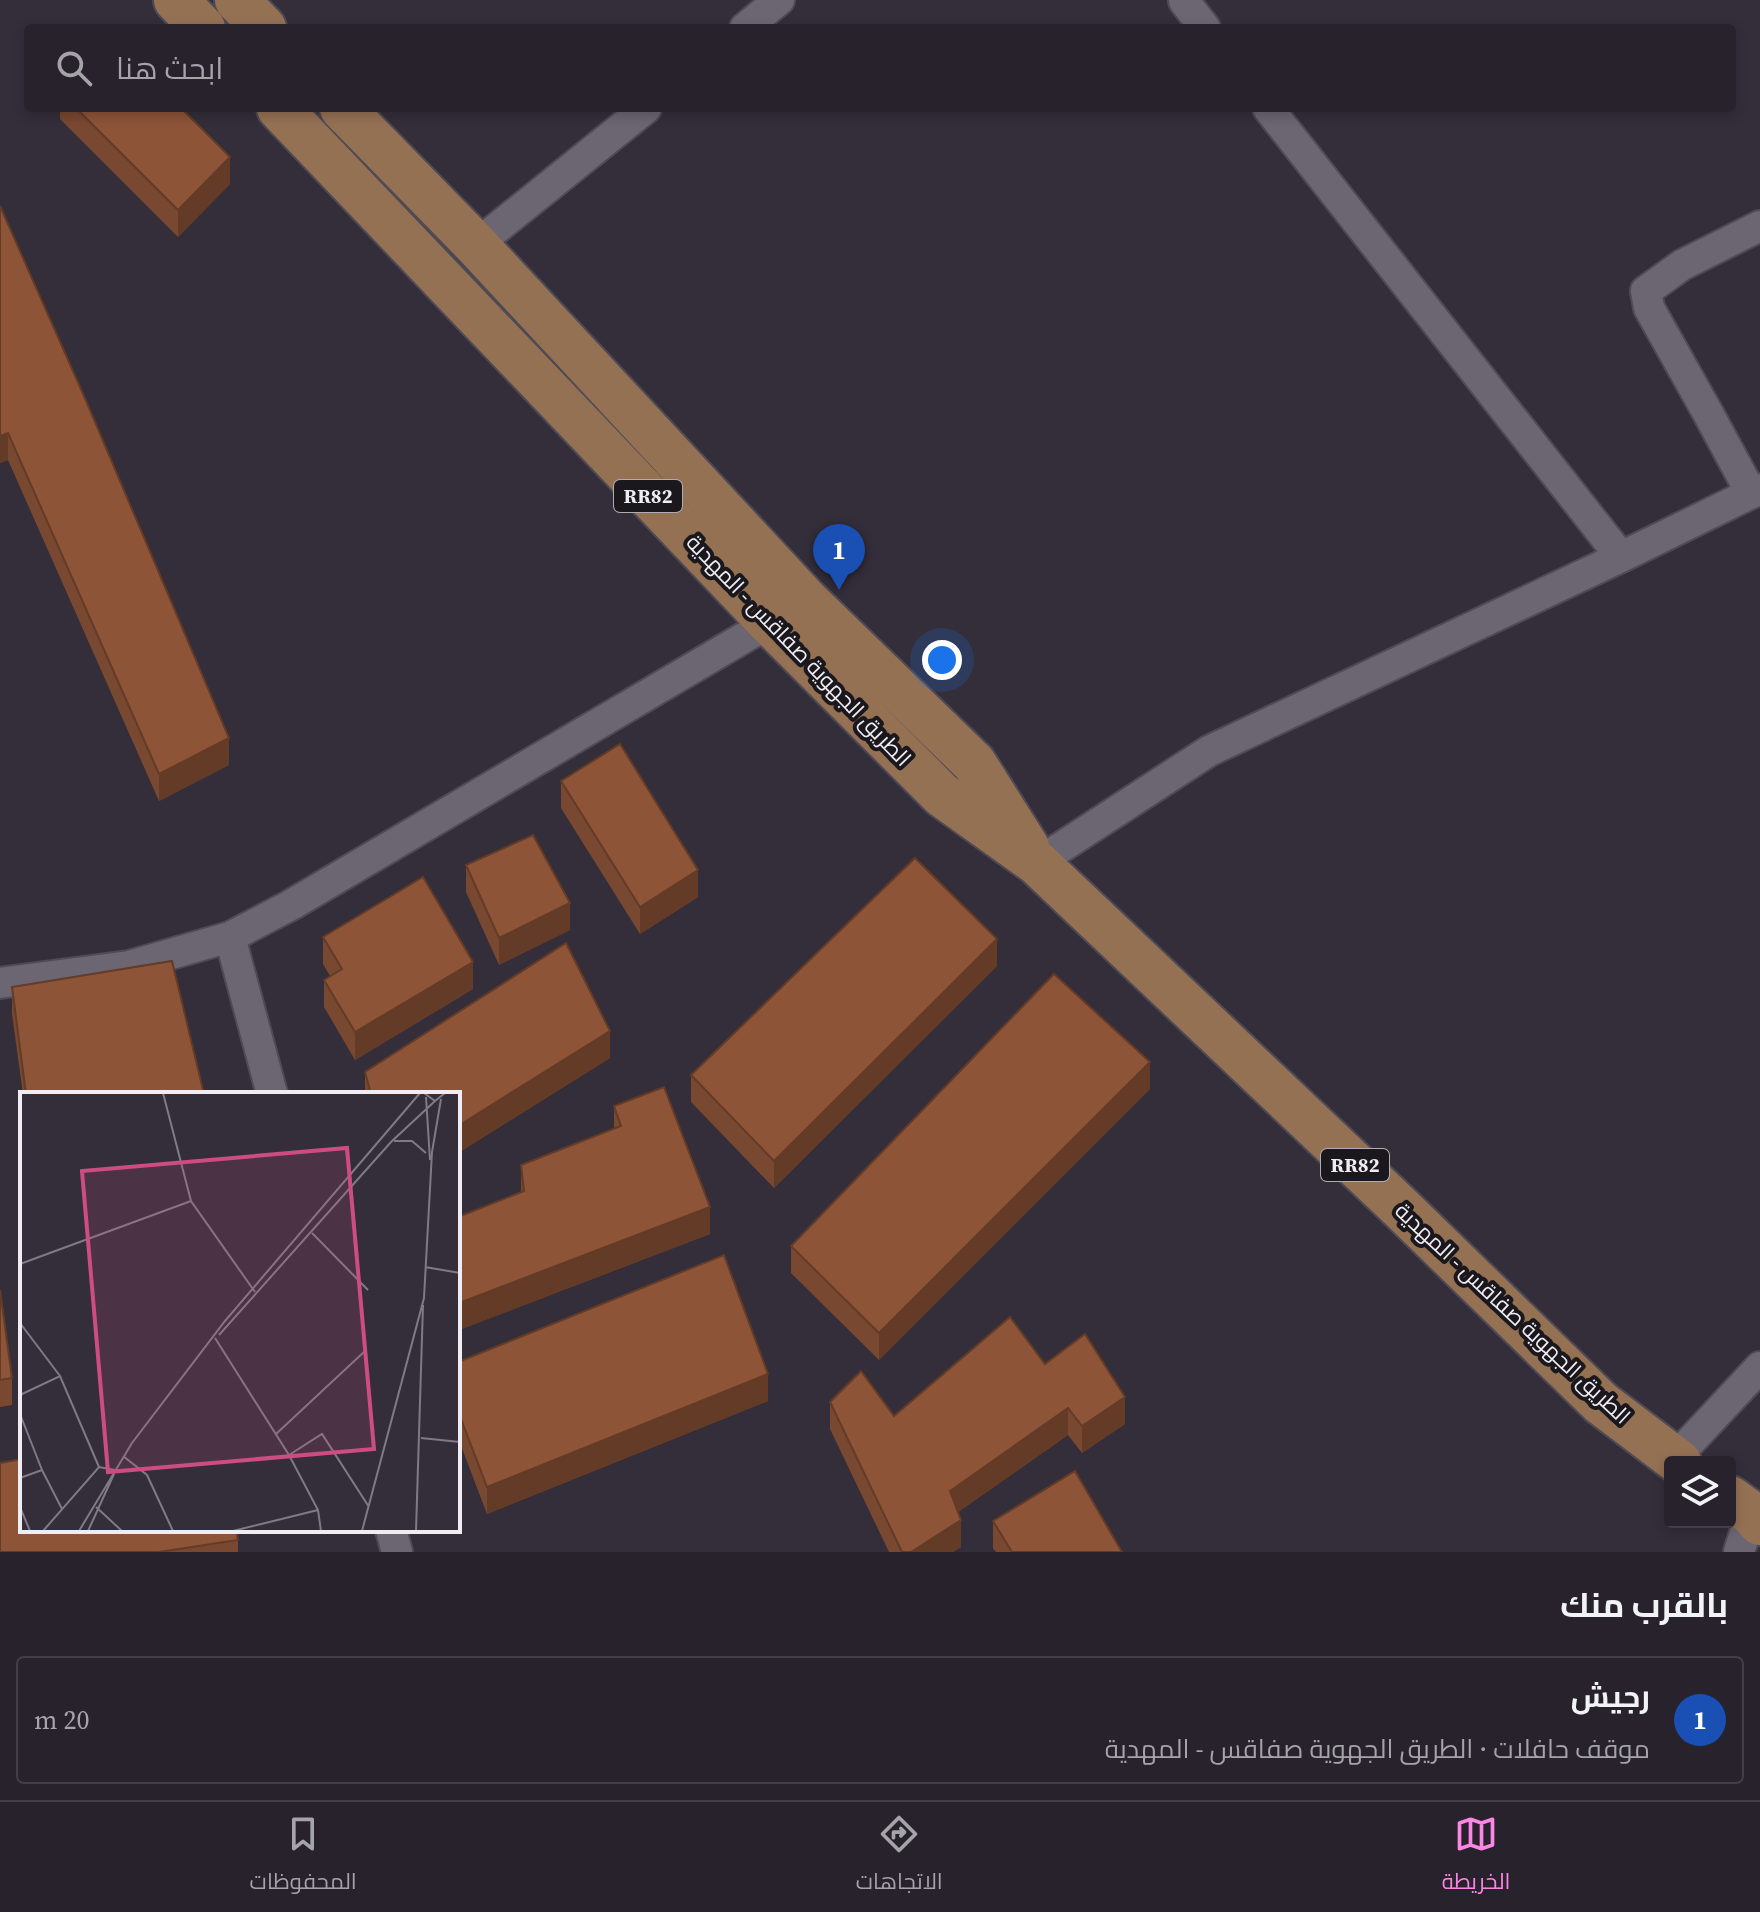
<!DOCTYPE html>
<html lang="ar">
<meta charset="utf-8">
<style>
:root{--surface:#27222c;--page:#332f38;--text:#f1f3f6;--muted:#a4a4a9;--line:#433f48;--accent:#fc86e4}
body{margin:0;font-family:"Source Serif 4",Cairo,serif;background:var(--page);color:var(--text);direction:rtl}
.controls{position:absolute;right:24px;bottom:24px;display:grid;overflow:hidden;border-radius:8px;box-shadow:0 4px 12px #0003}
.controls button{width:72px;height:72px;display:grid;place-items:center;padding:0;border:0;border-bottom:2px solid var(--line);background:var(--surface);color:var(--text);font:40px sans-serif}
.you{position:absolute;left:942px;top:660px;width:28px;height:28px;margin:-20px;border:6px solid #fff;border-radius:50%;background:#1a73e8;box-shadow:0 0 0 12px #1a73e833}
.badge{display:grid;place-items:center;width:52px;height:52px;border-radius:50%;background:var(--accent);color:#fff;font-size:26px;font-weight:700}
.pin{position:absolute;translate:-50% -66px;filter:drop-shadow(0 2px 4px #0008)}
.pin::after{content:'';position:absolute;top:42px;width:28px;height:24px;background:inherit;clip-path:polygon(0 0,100% 0,50% 100%)}
.list{margin:0;padding:0;list-style:none}
h2{display:flex;justify-content:space-between;align-items:center;height:104px;margin:0;padding:0 32px;font-size:34px}
h2 small{font-size:26px;font-weight:400;color:var(--muted)}
.list li{display:grid;grid-template-columns:52px 1fr auto;gap:24px;align-items:center;box-sizing:border-box;height:128px;margin:0 16px 16px;padding:0 16px;border:2px solid var(--line);border-radius:8px}
.list b{display:block;font-size:30px;white-space:nowrap}
.list p{margin:0;font-size:26px;white-space:nowrap;color:var(--muted)}
.list em{font-size:26px;font-style:normal;color:var(--muted)}
.icon{flex:none;width:44px;height:44px;fill:none;stroke:currentColor;stroke-width:2;stroke-linecap:round;stroke-linejoin:round}
.map{position:relative;flex:none;width:1760px;height:1552px;overflow:hidden;direction:ltr}
.search{position:absolute;background:var(--surface);box-shadow:0 4px 12px #0003;left:24px;right:24px;top:24px;height:88px;display:flex;align-items:center;gap:20px;box-sizing:border-box;padding:0 28px;border-radius:8px;color:var(--muted);font-size:30px}
.sheet{height:248px;background:var(--surface)}
nav{display:flex;justify-content:space-around;align-items:center;box-sizing:border-box;height:112px;border-top:2px solid var(--line);background:var(--surface);font-size:22px;color:var(--muted)}
nav a{display:grid;justify-items:center;gap:4px}
nav .on{color:var(--accent)}
.map>svg:first-child{display:block}
.lines{fill:none;stroke-linecap:round;stroke-linejoin:round}
.minor-casing{stroke:#4f4a54;stroke-width:34}
.primary-casing{stroke:#4f4a54;stroke-width:48}
.minor{stroke:#6c6673;stroke-width:30}
.primary{stroke:#957154;stroke-width:44}
.wall{fill:#794830}
.shaded-wall{fill:#633b27}
.building{fill:#8d5438;stroke:#633b27;stroke-width:2}
.labels{text-anchor:middle;stroke-width:8;stroke-linejoin:round;paint-order:stroke}
.shield{fill:#1a181d;stroke:#b0acb4;stroke-width:2}
.shield-label{font-size:20px;font-weight:bold;fill:#f0ecf4}
.street-label{font-size:22px;fill:#f0ecf4;stroke:#1a181d}
.inset-road{fill:none;stroke:#7f7a84;stroke-width:2}
.view{fill:#ce4d81;fill-opacity:0.15;stroke:#ce4d81;stroke-width:4}
.inset-edge{fill:none;stroke:#f0ecf4;stroke-width:4}
</style>
<div class="map">
<svg width="1760" height="1552" viewBox="0 0 1760 1552">
<rect width="100%" height="100%" fill="#342e3a"/>
<g class="lines">
<!-- minor casing -->
<g class="minor-casing">
<g id="minor">
<path d="M 1184,1 L 1205,28"/>
<path d="M 745,28 L 779,0"/>
<path d="M 1268,108 L 1621,557"/>
<path d="M 476,245 L 646,108"/>
<path d="M 1751,493 L 1709,415 L 1649,308 L 1646,291 L 1682,265 L 1760,226"/>
<path d="M 1037,863 L 1209,751 L 1621,557 L 1760,489"/>
<path d="M 230,937 L 272,1094"/>
<path d="M 0,983 L 129,966 L 230,937 L 291,905 L 784,614"/>
<path d="M 1674,1459 L 1760,1367"/>
<path d="M 391,1530 L 397,1552"/>
<path d="M 1739,1552 L 1751,1513"/>
</g>
</g>
<!-- primary casing -->
<g class="primary-casing">
<g id="primary">
<path d="M 176,0 L 203,28"/>
<path d="M 237,0 L 264,28"/>
<path d="M 279,108 L 769,622 L 942,795 L 1037,863 L 1402,1209 L 1601,1403 L 1679,1462"/>
<path d="M 342,108 L 476,245 L 806,600 L 974,763 L 1027,847"/>
<path d="M 1730,1498 L 1751,1513 L 1760,1523"/>
</g>
</g>
<!-- minor -->
<use href="#minor" class="minor"/>
<!-- primary -->
<use href="#primary" class="primary"/>
</g>
<!-- wall -->
<g class="wall">
<path d="M 60,108 L 181,108 L 230,184 L 178,237 L 60,119 Z"/>
<path d="M 0,206 L 229,765 L 159,801 L 8,460 L 0,463 Z"/>
<path d="M 561,781 L 698,897 L 640,934 L 561,808 Z"/>
<path d="M 466,865 L 570,930 L 499,965 L 466,892 Z"/>
<path d="M 323,937 L 473,989 L 355,1060 L 324,1007 L 324,980 L 330,976 L 323,964 Z"/>
<path d="M 997,966 L 774,1188 L 691,1102 L 691,1075 Z"/>
<path d="M 12,987 L 204,1094 L 23,1094 L 12,1014 Z"/>
<path d="M 610,1058 L 458,1153 L 458,1094 L 365,1094 L 365,1072 Z"/>
<path d="M 1150,1089 L 879,1360 L 791,1273 L 791,1246 Z"/>
<path d="M 614,1106 L 710,1234 L 459,1330 L 458,1327 L 458,1217 L 521,1192 L 521,1165 L 614,1129 Z"/>
<path d="M 0,1290 L 12,1378 L 12,1405 L 0,1407 Z"/>
<path d="M 458,1362 L 768,1401 L 487,1514 L 458,1438 Z"/>
<path d="M 1045,1364 L 1125,1424 L 1082,1453 L 1068,1435 L 958,1512 L 961,1547 L 953,1552 L 889,1552 L 830,1429 L 830,1402 L 894,1416 Z"/>
<path d="M 993,1521 L 1122,1552 L 996,1552 L 993,1548 Z"/>
<path d="M 238,1540 L 238,1552 L 0,1552 Z"/>
</g>
<!-- shaded-wall -->
<g class="shaded-wall">
<path d="M 230,157 L 230,184 L 178,237 L 178,210 Z"/>
<path d="M 8,433 L 8,460 L 0,463 L 0,436 Z"/>
<path d="M 229,738 L 229,765 L 159,801 L 159,774 Z"/>
<path d="M 698,870 L 698,897 L 640,934 L 640,907 Z"/>
<path d="M 570,903 L 570,930 L 499,965 L 499,938 Z"/>
<path d="M 997,939 L 997,966 L 774,1188 L 774,1161 Z"/>
<path d="M 473,962 L 473,989 L 355,1060 L 355,1032 Z"/>
<path d="M 610,1031 L 610,1058 L 458,1153 L 458,1126 Z"/>
<path d="M 1150,1062 L 1150,1089 L 879,1360 L 879,1333 Z"/>
<path d="M 710,1207 L 710,1234 L 459,1330 L 459,1303 Z"/>
<path d="M 768,1374 L 768,1401 L 487,1514 L 487,1487 Z"/>
<path d="M 1125,1397 L 1125,1424 L 1082,1453 L 1082,1426 Z"/>
<path d="M 1068,1408 L 1068,1435 L 950,1518 L 950,1491 Z"/>
<path d="M 961,1520 L 961,1547 L 953,1552 L 911,1552 Z"/>
</g>
<!-- building -->
<g class="building">
<path d="M 76,108 L 181,108 L 230,157 L 178,210 Z"/>
<path d="M 0,206 L 84,396 L 229,738 L 159,774 L 8,433 L 0,436 Z"/>
<path d="M 620,744 L 698,870 L 640,907 L 561,781 Z"/>
<path d="M 533,835 L 570,903 L 499,938 L 466,865 Z"/>
<path d="M 915,858 L 997,939 L 774,1161 L 691,1075 Z"/>
<path d="M 423,877 L 473,962 L 355,1032 L 324,980 L 342,969 L 323,937 Z"/>
<path d="M 566,943 L 610,1031 L 458,1126 L 458,1094 L 371,1094 L 365,1072 Z"/>
<path d="M 172,961 L 204,1094 L 26,1094 L 12,987 Z"/>
<path d="M 1054,974 L 1150,1062 L 879,1333 L 791,1246 Z"/>
<path d="M 664,1087 L 710,1207 L 459,1303 L 458,1300 L 458,1217 L 524,1191 L 521,1165 L 621,1126 L 614,1106 Z"/>
<path d="M 724,1255 L 768,1374 L 487,1487 L 458,1411 L 458,1362 Z"/>
<path d="M 0,1290 L 12,1378 L 0,1380 Z"/>
<path d="M 1010,1317 L 1045,1364 L 1085,1334 L 1125,1397 L 1082,1426 L 1068,1408 L 950,1491 L 961,1520 L 911,1552 L 902,1552 L 830,1402 L 861,1371 L 894,1416 Z"/>
<path d="M 22,1459 L 22,1530 L 236,1530 L 238,1540 L 159,1552 L 0,1552 L 0,1463 Z"/>
<path d="M 1075,1471 L 1122,1552 L 1012,1552 L 993,1521 Z"/>
</g>
<g class="labels">
<!-- shield labels -->
<g class="shield">
<rect x="614" y="480" width="68" height="32" rx="6"/>
<rect x="1321" y="1149" width="68" height="32" rx="6"/>
</g>
<g class="shield-label">
<text x="648" y="503">RR82</text>
<text x="1355" y="1172">RR82</text>
</g>
<!-- street labels -->
<g class="street-label">
<text transform="translate(799 650) rotate(46)" y="8">الطريق الجهوية صفاقس - المهدية</text>
<text transform="translate(1513 1313) rotate(43)" y="8">الطريق الجهوية صفاقس - المهدية</text>
</g>
</g>
<!-- overview -->
<g transform="translate(20 1092)">
<rect width="440" height="440" fill="#342e3a"/>
<path class="inset-road" d="M 143,1 L 171,109 L 235,200M 404,1 L 415,9 L 425,1M 406,5 L 410,68M 374,49 L 392,49 L 406,61M 292,141 L 348,198M 0,172 L 171,109M 405,175 L 440,181M 0,231 L 40,284M 199,243 L 371,50 L 415,9M 195,246 L 269,363 L 298,418 L 301,439M 0,303 L 40,284 L 79,375M 0,322 L 22,378M 256,342 L 345,259M 401,346 L 440,350M 269,363 L 302,342 L 349,415M 103,364 L 127,383 L 153,439M 0,386 L 22,378 L 42,417M 0,415 L 10,439M 76,415 L 102,439M 23,439 L 79,375 L 95,378M 59,439 L 112,351 L 205,229 L 400,1M 68,439 L 94,382M 213,439 L 298,418M 342,439 L 404,206 L 412,60 L 421,7M 396,439 L 403,213"/>
<path class="view" d="M 327,56 L 354,357 L 88,380 L 62,79 Z"/>
<rect width="440" height="440" class="inset-edge"/>
</g>
</svg>
<div class="controls">
<button><svg class="icon" aria-label="layers" viewBox="0 0 24 24"><path d="M12 4l9 5-9 5-9-5zM3 14l9 5 9-5"/></svg></button>
</div>
<div class="you"></div>
<div class="pin badge" style="left:839px;top:590px;background:#1a4fb4">1</div>
<div class="search"><svg class="icon" aria-label="search" viewBox="0 0 24 24"><circle cx="10" cy="10" r="6"/><path d="M15 15l6 6"/></svg>ابحث هنا</div>
</div>
<section class="sheet">
<h2>بالقرب منك<small></small></h2>
<ul class="list">
<li><span class="badge" style="background:#1a4fb4">1</span><div><b>رجيش</b><p>موقف حافلات · الطريق الجهوية صفاقس - المهدية</p></div><em>20 m</em></li>
</ul>
</section>
<nav>
<a class="on"><svg class="icon" aria-label="map" viewBox="0 0 24 24"><path d="M3 6l6-2 6 2 6-2v14l-6 2-6-2-6 2zM9 4v14M15 6v14"/></svg>الخريطة</a>
<a><svg class="icon" aria-label="directions" viewBox="0 0 24 24"><path d="M12 3l9 9-9 9-9-9zM9 14v-3h6M13 9l2 2-2 2"/></svg>الاتجاهات</a>
<a><svg class="icon" aria-label="saved" viewBox="0 0 24 24"><path d="M7 4h10v16l-5-4-5 4z"/></svg>المحفوظات</a>
</nav>
